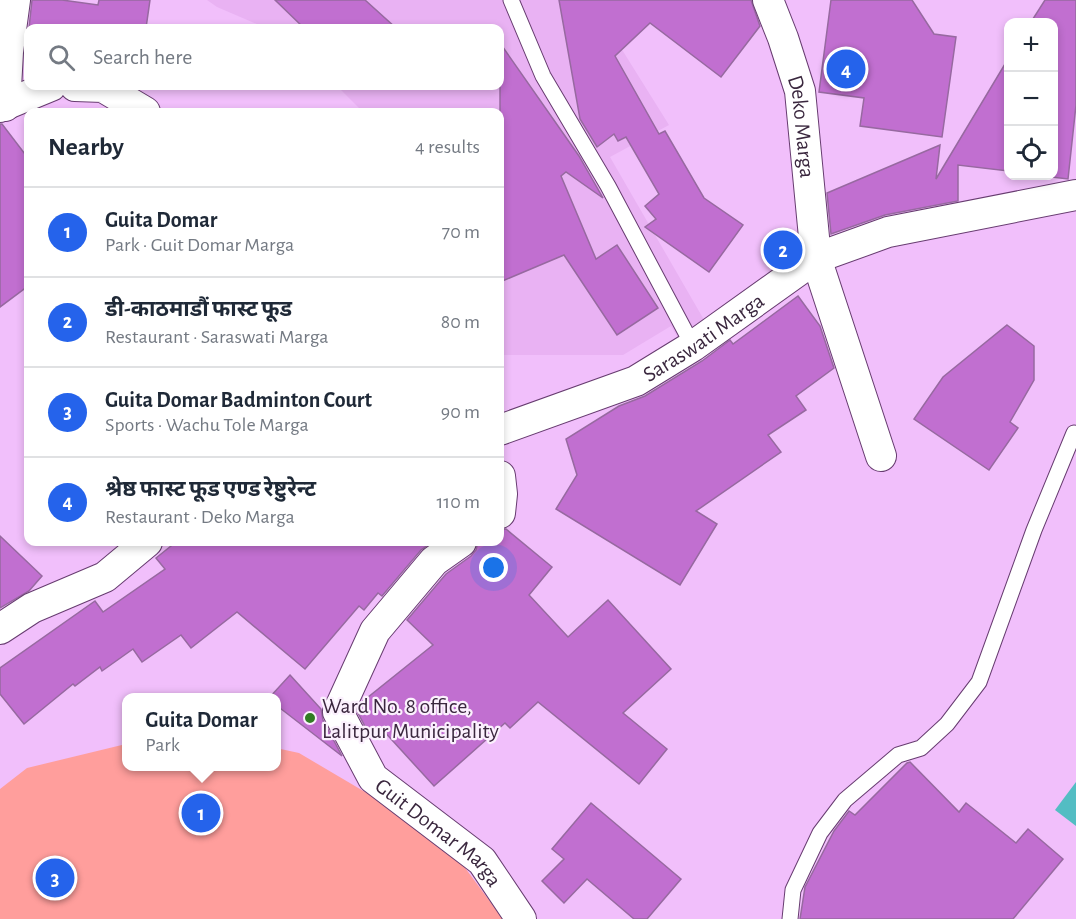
<!DOCTYPE html>
<meta charset="utf-8">
<style>
:root{--surface:#fff;--page:#f2f2f3;--text:#1f2937;--muted:#747a83;--line:#e0e1e3;--accent:#2563eb}
body{margin:0;font-family:"Alegreya Sans","Noto Sans Devanagari",sans-serif;background:var(--page);color:var(--text)}
.controls{position:absolute;right:18px;top:18px;display:grid;overflow:hidden;border-radius:12px;box-shadow:0 3px 9px #0003}
.controls button{width:54px;height:54px;display:grid;place-items:center;padding:0;border:0;border-bottom:2px solid var(--line);background:var(--surface);color:var(--text);font:30px sans-serif}
.you{position:absolute;left:494px;top:568px;width:21px;height:21px;margin:-15px;border:4px solid #fff;border-radius:50%;background:#1a73e8;box-shadow:0 0 0 9px #1a73e833}
.badge{display:grid;place-items:center;width:39px;height:39px;border-radius:50%;background:var(--accent);color:#fff;font-size:20px;font-weight:700}
.pin{position:absolute;translate:-50% -50%;border:3px solid #fff;box-shadow:0 2px 6px #0006}
.popup{position:absolute;left:122px;top:693px;width:159px;height:78px;box-sizing:border-box;display:grid;place-content:center;border-radius:12px;background:var(--surface);filter:drop-shadow(0 2px 4px #0005);font-size:20px;white-space:nowrap;color:var(--muted)}
.popup b{font-size:22px;color:var(--text)}
.popup::after{content:'';position:absolute;left:50%;top:100%;margin-left:-12px;border:12px solid transparent;border-top-color:var(--surface)}
.list{margin:0;padding:0;list-style:none}
h2{display:flex;justify-content:space-between;align-items:center;height:78px;margin:0;padding:0 24px;font-size:26px}
h2 small{font-size:20px;font-weight:400;color:var(--muted)}
.list li{display:grid;grid-template-columns:39px 1fr auto;gap:18px;align-items:center;box-sizing:border-box;height:90px;padding:0 24px;border-top:2px solid var(--line)}
.list b{display:block;font-size:22px;white-space:nowrap}
.list p{margin:0;font-size:20px;white-space:nowrap;color:var(--muted)}
.list em{font-size:20px;font-style:normal;color:var(--muted)}
.icon{flex:none;width:33px;height:33px;fill:none;stroke:currentColor;stroke-width:2;stroke-linecap:round;stroke-linejoin:round}
.map{position:relative;flex:none;width:1076px;height:919px;overflow:hidden}
.search{position:absolute;background:var(--surface);box-shadow:0 3px 9px #0003;left:24px;top:24px;width:480px;height:66px;display:flex;align-items:center;gap:15px;box-sizing:border-box;padding:0 21px;border-radius:12px;color:var(--muted);font-size:22px}
.panel{position:absolute;background:var(--surface);box-shadow:0 3px 9px #0003;left:24px;top:108px;width:480px;height:438px;border-radius:12px}
.map>svg:first-child{display:block}
.built{fill:#e9b2f3}
.green{fill:#ff9e9c}
.water{fill:#53bdc3}
.building{fill:#c16fd0;stroke:#9769a0;stroke-width:1.5}
.lines{fill:none;stroke-linecap:round;stroke-linejoin:round}
.service-casing{stroke:#673c70;stroke-width:17}
.minor-casing{stroke:#673c70;stroke-width:32}
.service{stroke:#fff;stroke-width:15}
.minor{stroke:#fff;stroke-width:30}
.poi-dot{fill:#317c24;stroke:#fbf0fd;stroke-width:2}
.labels{text-anchor:middle;stroke-width:4.5;stroke-linejoin:round;paint-order:stroke}
.street-label{font-size:22px;fill:#3a273e;stroke:#fbf0fd}
.poi-label{font-size:22px;fill:#3a273e;stroke:#fbf0fd;text-anchor:start}
</style>
<div class="map">
<svg width="1076" height="919" viewBox="0 0 1076 919">
<rect width="100%" height="100%" fill="#f1bffb"/>
<!-- built -->
<path class="built" d="M 207,0 L 591,0 L 669,125 L 610,157 L 707,325 L 680,342 L 671,326 L 623,355 L 500,355 L 500,112 L 363,112 L 337,86 L 500,86 L 500,28 L 266,28 L 217,7 Z"/>
<!-- green -->
<path class="green" d="M 126,744 L 126,766 L 276,766 L 276,748 L 299,753 L 443,838 L 503,919 L 0,919 L 0,789 L 27,768 Z"/>
<!-- water -->
<path class="water" d="M 1076,782 L 1076,826 L 1055,810 Z"/>
<!-- building -->
<g class="building">
<path d="M 32,0 L 62,0 L 98,5 L 99,0 L 150,0 L 146,28 L 29,28 Z"/>
<path d="M 275,0 L 365,0 L 396,28 L 304,28 Z"/>
<path d="M 559,0 L 751,0 L 760,26 L 721,77 L 650,23 L 615,56 L 659,134 L 665,131 L 704,198 L 743,225 L 709,272 L 645,227 L 656,219 L 645,206 L 659,194 L 626,137 L 618,141 L 614,134 L 597,147 L 580,119 Z"/>
<path d="M 831,0 L 912,0 L 934,34 L 956,37 L 942,137 L 860,126 L 864,98 L 819,92 Z"/>
<path d="M 1045,0 L 1076,0 L 1076,105 L 1068,179 L 1043,176 L 1053,176 L 1053,22 L 1031,22 Z"/>
<path d="M 500,43 L 579,156 L 603,198 L 566,172 L 561,176 L 596,259 L 617,245 L 658,308 L 617,335 L 564,255 L 500,282 Z"/>
<path d="M 1008,59 L 1008,171 L 958,165 L 958,201 L 885,215 L 831,234 L 827,193 L 940,145 L 936,179 Z"/>
<path d="M 0,124 L 2,124 L 28,158 L 28,286 L 0,307 Z"/>
<path d="M 798,296 L 820,326 L 834,368 L 796,396 L 806,410 L 768,435 L 781,452 L 696,511 L 717,524 L 680,585 L 556,509 L 577,475 L 566,439 L 619,406 L 645,396 L 702,361 L 730,340 L 733,344 Z"/>
<path d="M 1007,325 L 1034,346 L 1034,380 L 1010,422 L 1018,428 L 989,470 L 914,419 L 943,377 Z"/>
<path d="M 506,529 L 552,567 L 529,595 L 568,637 L 608,600 L 671,669 L 623,713 L 667,749 L 639,784 L 538,702 L 510,728 L 505,723 L 434,786 L 381,728 L 370,736 L 357,711 L 362,702 L 433,645 L 407,620 L 446,574 L 471,556 L 476,550 L 478,542 L 500,542 L 500,530 Z"/>
<path d="M 0,536 L 42,576 L 29,591 L 0,608 Z"/>
<path d="M 176,542 L 432,542 L 421,550 L 382,596 L 378,593 L 364,610 L 359,606 L 305,669 L 237,612 L 191,648 L 181,635 L 142,662 L 133,649 L 102,671 L 100,667 L 75,686 L 73,684 L 24,724 L 0,694 L 0,668 L 95,601 L 103,612 L 165,569 L 156,558 Z"/>
<path d="M 290,675 L 321,709 L 323,720 L 342,756 L 276,705 L 276,698 L 269,698 Z"/>
<path d="M 910,762 L 959,812 L 966,803 L 1016,843 L 1028,829 L 1063,859 L 1013,919 L 800,919 L 805,887 L 834,831 L 849,811 L 855,815 L 907,763 Z"/>
<path d="M 591,803 L 681,879 L 647,919 L 634,919 L 587,879 L 564,903 L 542,881 L 564,859 L 552,849 Z"/>
</g>
<g class="lines">
<!-- service casing -->
<g class="service-casing">
<g id="service">
<path d="M 511,0 L 543,76 L 608,186 L 693,346"/>
<path d="M 790,919 L 793,890 L 820,833 L 845,800 L 898,755 L 921,748 L 947,724 L 979,682 L 1034,530 L 1074,433"/>
</g>
</g>
<!-- minor casing -->
<g class="minor-casing">
<g id="minor">
<path id="s1" d="M 768,0 L 783,38 L 800,91 L 816,258 L 881,456"/>
<path d="M 75,86 L 103,87 L 145,112"/>
<path d="M 5,106 L 8,52 L 15,0"/>
<path d="M 0,107 L 51,86"/>
<path id="s2" d="M 500,430 L 636,381 L 693,346 L 816,258 L 888,232 L 1076,195"/>
<path d="M 500,476 L 502,494 L 500,513"/>
<path id="s3" d="M 461,542 L 434,561 L 375,631 L 338,712 L 373,778 L 482,861 L 521,919"/>
<path d="M 0,629 L 32,608 L 105,577 L 147,542"/>
</g>
</g>
<!-- service -->
<use href="#service" class="service"/>
<!-- minor -->
<use href="#minor" class="minor"/>
</g>
<!-- markers -->
<circle class="poi-dot" cx="310" cy="718" r="6"/>
<g class="labels">
<!-- street labels -->
<g class="street-label">
<text dy="8" stroke="none"><textPath href="#s1" startOffset="132">Deko Marga</textPath></text>
<text dy="8" stroke="none"><textPath href="#s2" startOffset="225">Saraswati Marga</textPath></text>
<text dy="8" stroke="none"><textPath href="#s3" startOffset="374">Guit Domar Marga</textPath></text>
</g>
<!-- poi labels -->
<g class="poi-label">
<text x="322" y="713">Ward No. 8 office,<tspan x="322" dy="25">Lalitpur Municipality</tspan></text>
</g>
</g>
</svg>
<div class="controls">
<button>+</button>
<button>−</button>
<button><svg class="icon" aria-label="locate" viewBox="0 0 24 24"><circle cx="12" cy="12" r="6"/><path d="M12 2v4M12 18v4M2 12h4M18 12h4"/></svg></button>
</div>
<div class="you"></div>
<div class="pin badge" style="left:201px;top:813px">1</div>
<div class="popup"><b>Guita Domar</b>Park</div>
<div class="pin badge" style="left:783px;top:250px">2</div>
<div class="pin badge" style="left:55px;top:878px">3</div>
<div class="pin badge" style="left:846px;top:69px">4</div>
<div class="search"><svg class="icon" aria-label="search" viewBox="0 0 24 24"><circle cx="10" cy="10" r="6"/><path d="M15 15l6 6"/></svg>Search here</div>
<section class="panel">
<h2>Nearby<small>4 results</small></h2>
<ul class="list">
<li><span class="badge">1</span><div><b>Guita Domar</b><p>Park · Guit Domar Marga</p></div><em>70 m</em></li>
<li><span class="badge">2</span><div><b>डी-काठमाडौं फास्ट फूड</b><p>Restaurant · Saraswati Marga</p></div><em>80 m</em></li>
<li><span class="badge">3</span><div><b>Guita Domar Badminton Court</b><p>Sports · Wachu Tole Marga</p></div><em>90 m</em></li>
<li><span class="badge">4</span><div><b>श्रेष्ठ फास्ट फूड एण्ड रेष्टुरेन्ट</b><p>Restaurant · Deko Marga</p></div><em>110 m</em></li>
</ul>
</section>
</div>
